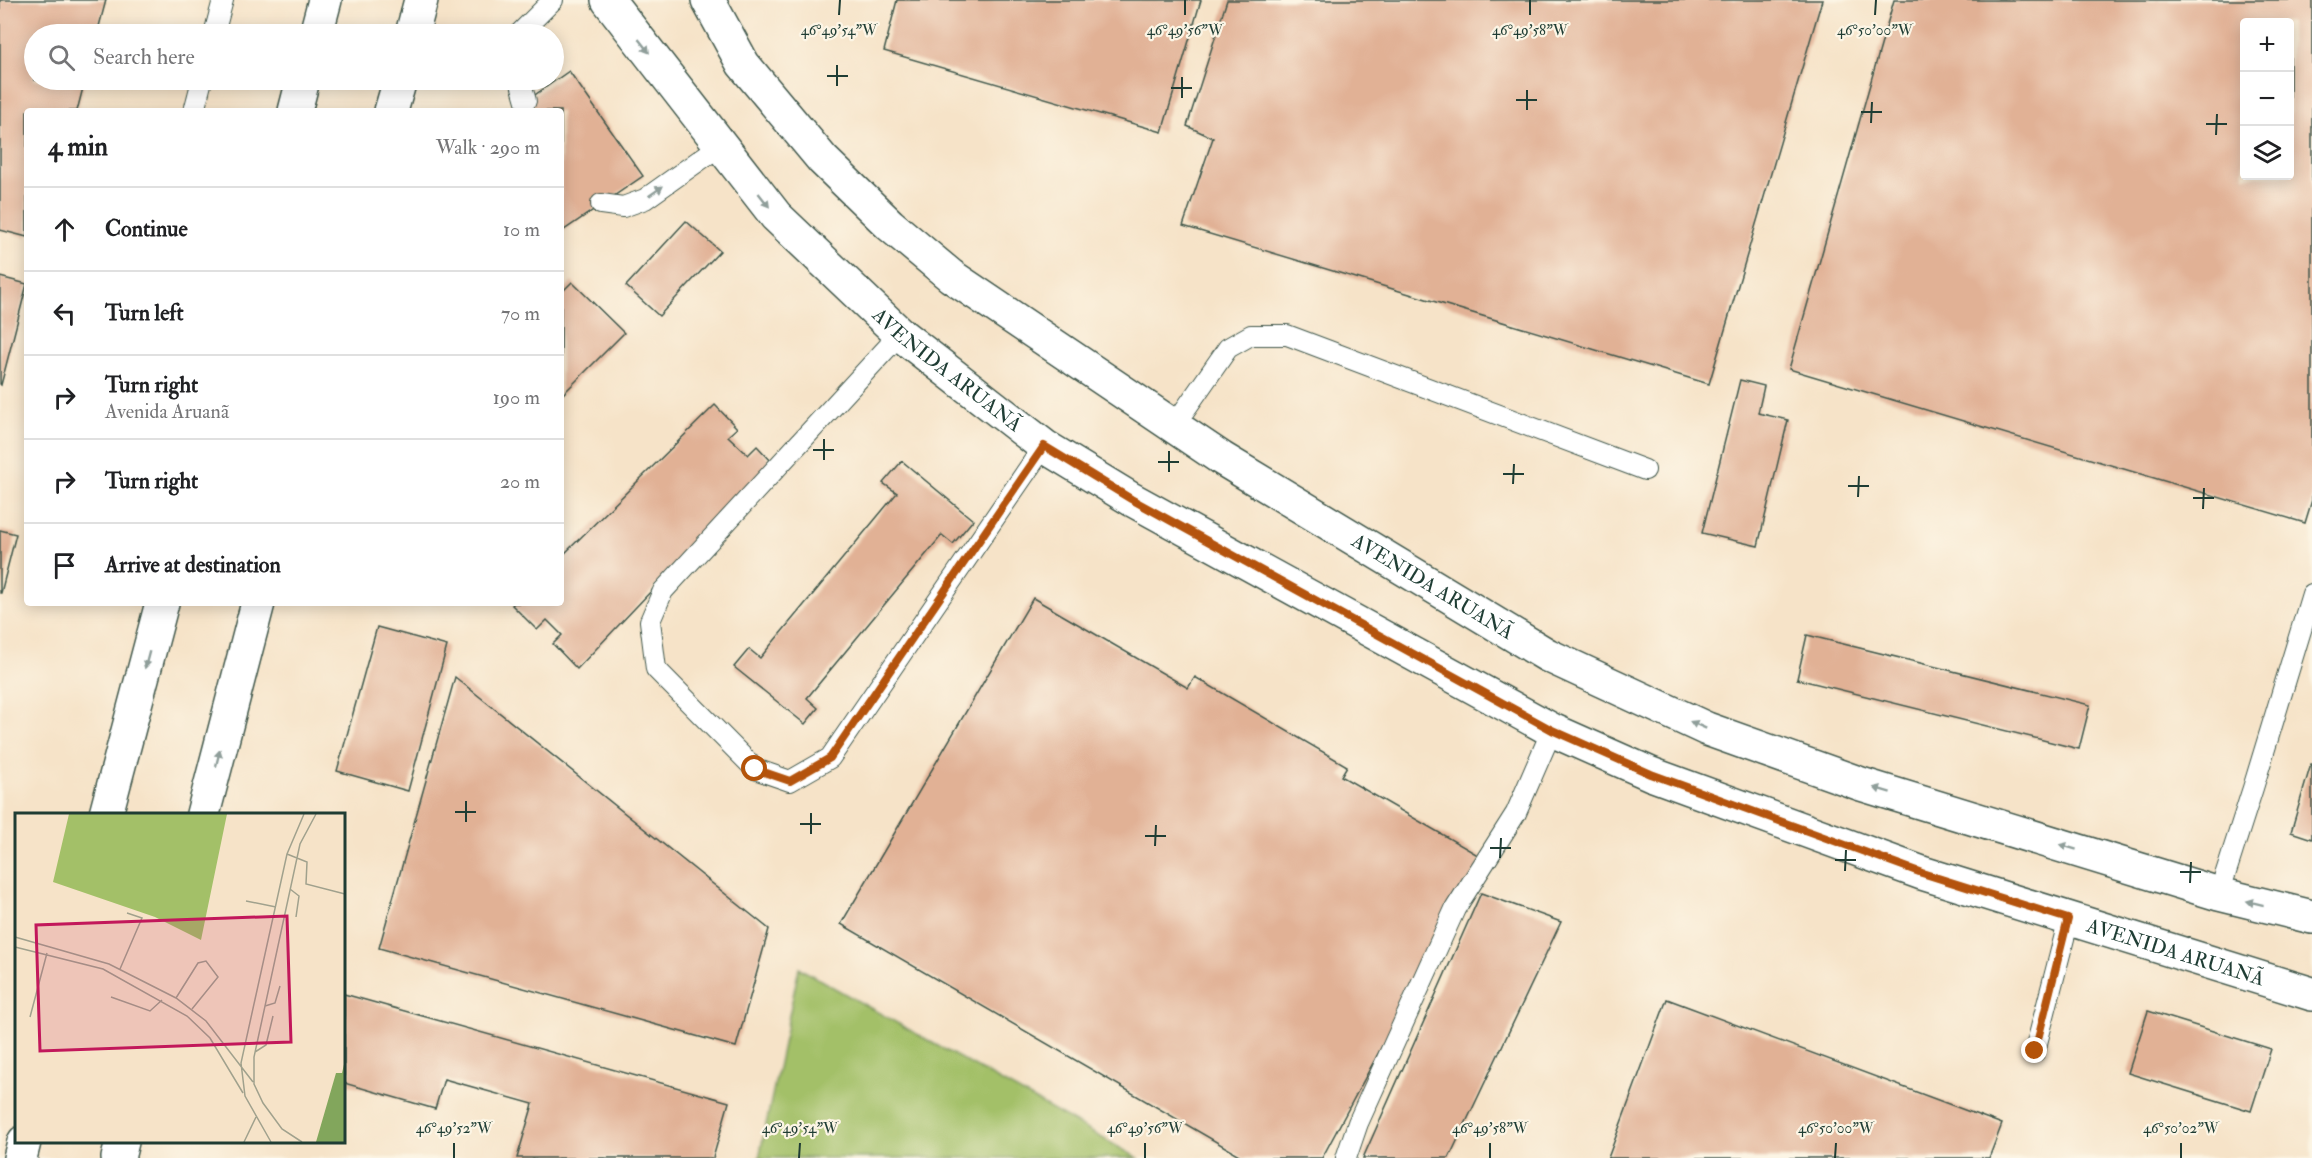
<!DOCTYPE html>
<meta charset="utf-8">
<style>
:root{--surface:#fff;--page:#f2f2f2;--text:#202124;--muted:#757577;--line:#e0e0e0}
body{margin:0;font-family:"IM FELL Double Pica",serif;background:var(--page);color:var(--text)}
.controls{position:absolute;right:18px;top:18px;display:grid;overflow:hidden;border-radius:6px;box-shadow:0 3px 15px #0003}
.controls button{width:54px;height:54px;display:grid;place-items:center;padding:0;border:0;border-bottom:2px solid var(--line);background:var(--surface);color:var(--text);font:30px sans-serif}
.stop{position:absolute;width:18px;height:18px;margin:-14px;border:4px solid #b45309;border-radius:50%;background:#fff}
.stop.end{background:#b45309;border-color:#fff;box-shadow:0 2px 6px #0008}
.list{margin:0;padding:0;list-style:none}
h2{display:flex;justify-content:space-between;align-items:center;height:78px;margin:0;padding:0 24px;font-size:26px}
h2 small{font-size:20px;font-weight:400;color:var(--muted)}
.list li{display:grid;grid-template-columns:39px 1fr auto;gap:18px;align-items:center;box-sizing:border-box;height:84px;padding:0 24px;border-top:2px solid var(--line)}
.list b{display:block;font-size:22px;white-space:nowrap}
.list p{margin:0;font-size:20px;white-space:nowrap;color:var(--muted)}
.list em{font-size:20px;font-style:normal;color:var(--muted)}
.icon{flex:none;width:33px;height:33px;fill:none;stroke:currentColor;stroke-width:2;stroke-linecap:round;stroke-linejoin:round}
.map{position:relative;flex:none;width:2312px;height:1158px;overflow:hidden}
.search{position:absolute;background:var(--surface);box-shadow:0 3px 15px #0003;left:24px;top:24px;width:540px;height:66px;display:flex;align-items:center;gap:15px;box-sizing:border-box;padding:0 21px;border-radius:33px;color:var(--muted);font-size:22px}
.panel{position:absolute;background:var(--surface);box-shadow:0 3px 15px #0003;left:24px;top:108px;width:540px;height:498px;border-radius:6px}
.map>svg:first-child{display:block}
.green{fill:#a3c068;stroke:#617e4e;stroke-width:1.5}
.building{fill:#e1b195;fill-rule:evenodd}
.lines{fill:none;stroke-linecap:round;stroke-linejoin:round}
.lane-casing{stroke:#3f564a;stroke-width:22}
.street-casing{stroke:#3f564a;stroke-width:36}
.secondary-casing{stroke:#3f564a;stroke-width:36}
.lane{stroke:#fff;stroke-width:20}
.street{stroke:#fff;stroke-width:33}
.secondary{stroke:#fff;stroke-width:33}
.oneway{fill:#8f9e9a}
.route{stroke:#b45309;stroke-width:8}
.ticks{fill:none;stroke:#1f3d34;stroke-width:2}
.labels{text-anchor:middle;stroke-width:4.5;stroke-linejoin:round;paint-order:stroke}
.street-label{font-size:20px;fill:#1f3d34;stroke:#fcf5e5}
.inset-road{fill:none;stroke:#a0a18d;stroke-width:1.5}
.view{fill:#c2185b;fill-opacity:0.15;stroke:#c2185b;stroke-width:3}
.inset-edge{fill:none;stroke:#1f3d34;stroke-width:3}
.ticks-label{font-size:15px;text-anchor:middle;fill:#1f3d34;stroke:#fcf5e5;stroke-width:4.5;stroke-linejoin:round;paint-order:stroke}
</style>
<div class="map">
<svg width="2312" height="1158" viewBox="0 0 2312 1158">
<rect width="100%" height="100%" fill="#fcf5e5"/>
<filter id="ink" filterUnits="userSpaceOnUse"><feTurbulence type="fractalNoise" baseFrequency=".0167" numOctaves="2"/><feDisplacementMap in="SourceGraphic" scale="12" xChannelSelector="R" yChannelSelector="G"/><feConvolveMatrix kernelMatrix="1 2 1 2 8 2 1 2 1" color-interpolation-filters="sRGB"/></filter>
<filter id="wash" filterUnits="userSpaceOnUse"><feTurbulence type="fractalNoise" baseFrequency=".008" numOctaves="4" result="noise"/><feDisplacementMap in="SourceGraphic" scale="24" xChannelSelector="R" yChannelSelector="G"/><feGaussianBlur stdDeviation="1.35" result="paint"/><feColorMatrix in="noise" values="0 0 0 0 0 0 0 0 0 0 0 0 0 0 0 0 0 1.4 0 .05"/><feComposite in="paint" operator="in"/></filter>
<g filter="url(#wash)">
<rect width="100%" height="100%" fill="#f6e3c8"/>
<!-- green -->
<path class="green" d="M 799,968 L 1138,1158 L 759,1158 Z"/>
<g id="blocks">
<!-- building -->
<g class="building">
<path d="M 0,0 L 106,0 L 97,34 L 34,34 L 34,80 L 85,80 L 77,111 L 27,111 L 27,237 L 0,230 Z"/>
<path d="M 897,0 L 1201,0 L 1162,132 L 884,51 Z"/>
<path d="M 1227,0 L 1822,0 L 1709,384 L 1183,226 L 1213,138 L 1187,126 Z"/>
<path d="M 1894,0 L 2312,0 L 2312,500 L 2305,523 L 1789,369 ZM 2244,22 L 2290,22 L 2290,176 L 2244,176 Z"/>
<path d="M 569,71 L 643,176 L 561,232 L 561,111 L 512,111 Z"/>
<path d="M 686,221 L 720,251 L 659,316 L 626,286 Z"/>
<path d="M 0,277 L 27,284 L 1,385 L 0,384 Z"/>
<path d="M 572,282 L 624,333 L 561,396 L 561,293 Z"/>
<path d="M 1740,380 L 1764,386 L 1758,413 L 1788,420 L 1758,546 L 1702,533 Z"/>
<path d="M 715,405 L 737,428 L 728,436 L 748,455 L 757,446 L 773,463 L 577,669 L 553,644 L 562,635 L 547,620 L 537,630 L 512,605 L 514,603 L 561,603 L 561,557 Z"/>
<path d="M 902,461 L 973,520 L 953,544 L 942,535 L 807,698 L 818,708 L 805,724 L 734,667 L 749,649 L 760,658 L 897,493 L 883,483 Z"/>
<path d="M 0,530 L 16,534 L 1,593 L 0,593 Z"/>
<path d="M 1033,598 L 1188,688 L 1195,677 L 1347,766 L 1341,776 L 1483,858 L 1322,1158 L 1244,1158 L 841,924 Z"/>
<path d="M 377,627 L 447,646 L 408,791 L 337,771 Z"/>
<path d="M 1807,635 L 2090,705 L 2079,749 L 1797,679 Z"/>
<path d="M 455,677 L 769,929 L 736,1047 L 379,948 Z"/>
<path d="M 2311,764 L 2312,764 L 2312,839 L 2291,832 Z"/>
<path d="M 1481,893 L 1561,922 L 1449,1158 L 1363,1158 Z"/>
<path d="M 344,994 L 729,1102 L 713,1158 L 517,1158 L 533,1104 L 444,1079 L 435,1109 L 344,1083 Z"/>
<path d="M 1667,999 L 2002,1124 L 1989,1158 L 1608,1158 Z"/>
<path d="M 2148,1011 L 2271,1049 L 2251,1111 L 2128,1073 Z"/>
</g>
</g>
</g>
<g filter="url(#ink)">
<use href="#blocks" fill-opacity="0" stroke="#3f564a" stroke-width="1.5"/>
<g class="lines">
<!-- lane casing -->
<g class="lane-casing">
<g id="lane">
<path d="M 214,34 L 223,0"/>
<path d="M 519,34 L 553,0"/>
<path d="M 520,80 L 526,101"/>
<path d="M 194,111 L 202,80"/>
<path d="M 601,204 L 623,207 L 645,199 L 721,145"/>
<path d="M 900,334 L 663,591 L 650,621 L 656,669 L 755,769 L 790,781 L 830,758 L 1044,446"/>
<path d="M 1173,427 L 1228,348 L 1251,335 L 1287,335 L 1645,470"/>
<path d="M 2219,894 L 2253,788 L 2312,594"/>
<path d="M 2035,1051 L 2069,919"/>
<path d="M 1346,1158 L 1358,1123 L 1455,909 L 1516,813 L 1552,730"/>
</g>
</g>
<!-- street casing -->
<g class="street-casing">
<g id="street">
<path id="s1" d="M 608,0 L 776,216 L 900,334 L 1044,446 L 1131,499 L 1552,730 L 1651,774 L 1922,873 L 2312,994"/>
<path id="s2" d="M 708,0 L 743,64 L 823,160 L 890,225 L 951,276 L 1221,458 L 1547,655 L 1707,729 L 1861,784 L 2219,894 L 2312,917"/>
</g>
</g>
<!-- secondary casing -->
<g class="secondary-casing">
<g id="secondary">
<path d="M 316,34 L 325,0"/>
<path d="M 412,34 L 421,0"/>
<path d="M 295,111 L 303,80"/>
<path d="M 391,111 L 400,80"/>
<path d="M 106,814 L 162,603"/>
<path d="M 203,814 L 258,603"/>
<path d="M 20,1158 L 24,1142"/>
<path d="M 118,1158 L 122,1142"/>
</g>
</g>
<!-- lane -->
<use href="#lane" class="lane"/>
<!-- street -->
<use href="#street" class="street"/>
<!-- secondary -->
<use href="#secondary" class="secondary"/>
</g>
<!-- one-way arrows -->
<defs><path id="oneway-solid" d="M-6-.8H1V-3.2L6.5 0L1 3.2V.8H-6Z" transform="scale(1.5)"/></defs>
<g class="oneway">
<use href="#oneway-solid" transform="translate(644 46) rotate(52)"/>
<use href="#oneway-solid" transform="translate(656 191) rotate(-35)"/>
<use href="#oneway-solid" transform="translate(764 200) rotate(52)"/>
<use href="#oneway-solid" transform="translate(147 660) rotate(105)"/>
<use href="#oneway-solid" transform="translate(1698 725) rotate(-156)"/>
<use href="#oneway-solid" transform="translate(218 758) rotate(-76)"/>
<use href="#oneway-solid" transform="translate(1882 790) rotate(-163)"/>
<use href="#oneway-solid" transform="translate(2068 847) rotate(-163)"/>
<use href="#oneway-solid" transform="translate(2255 903) rotate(-166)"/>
</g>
</g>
<g class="lines" filter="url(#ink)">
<!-- route -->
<path class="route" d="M 755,769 L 790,781 L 830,758 L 1044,446 L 1131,499 L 1552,730 L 1651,774 L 1922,873 L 2068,919 L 2035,1051"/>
</g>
<!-- ticks -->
<path class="ticks" d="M 839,15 L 840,0M 1185,15 L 1185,0M 1530,15 L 1530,0M 1875,15 L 1876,0M 827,76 L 848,76M 837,86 L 837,65M 1171,88 L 1192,88M 1182,98 L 1182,77M 1516,100 L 1537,100M 1527,110 L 1527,90M 1861,112 L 1882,112M 1871,123 L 1872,102M 2206,124 L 2227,124M 2216,135 L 2217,114M 813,450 L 834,450M 824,460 L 824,439M 1158,462 L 1179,462M 1169,472 L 1169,451M 1503,474 L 1524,474M 1513,484 L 1514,464M 1848,486 L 1869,486M 1858,497 L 1859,476M 2193,498 L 2214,498M 2203,509 L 2204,488M 455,812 L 476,812M 466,822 L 466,801M 800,824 L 821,824M 811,834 L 811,813M 1145,836 L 1166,836M 1155,846 L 1156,825M 1490,848 L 1511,848M 1500,858 L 1501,838M 1835,860 L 1856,860M 1845,871 L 1846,850M 2180,872 L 2201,872M 2190,883 L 2191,862M 454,1158 L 454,1143M 799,1158 L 800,1143M 1145,1158 L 1145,1143M 1490,1158 L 1490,1143M 1835,1158 L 1836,1143M 2181,1158 L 2181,1143"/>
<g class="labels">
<!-- street labels -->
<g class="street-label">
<text dy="7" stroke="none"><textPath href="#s1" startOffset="504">AVENIDA ARUANÃ</textPath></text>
<text dy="7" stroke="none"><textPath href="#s2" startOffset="944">AVENIDA ARUANÃ</textPath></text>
<text dy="7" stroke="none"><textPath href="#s1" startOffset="1872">AVENIDA ARUANÃ</textPath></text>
</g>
</g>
<!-- overview -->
<g transform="translate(15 813)">
<rect width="330" height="330" fill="#f6e3c8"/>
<path d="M 54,1 L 212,1 L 186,127 L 140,104 L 38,69 Z" fill="#a3c068"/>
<path d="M 330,247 L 330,329 L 301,329 L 321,260 L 327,260 Z" fill="#82a65c"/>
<path class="inset-road" d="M 272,41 L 292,49 L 291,71 L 330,81M 275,76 L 284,83 L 281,104M 231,88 L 261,94M 0,124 L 94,151 L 161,185 L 191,208 L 238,269M 0,134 L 88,156 L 172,203 L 195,225 L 228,280M 105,156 L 127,105 L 112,100M 96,184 L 135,198 L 147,187M 161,185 L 183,150 L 191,148 L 203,164 L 177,196M 250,193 L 260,190 L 265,173M 15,204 L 32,140M 240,239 L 251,232 L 258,203M 229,329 L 241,304M 256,329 L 230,283 L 226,250 L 272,41 L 289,1M 287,329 L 267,316 L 248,290 L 239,271 L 239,244 L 285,31 L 301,1"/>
<path class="view" d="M 272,103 L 276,229 L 25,238 L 21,112 Z"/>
<rect width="330" height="330" class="inset-edge"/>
</g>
<g class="ticks-label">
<text x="839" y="35">46°49'54"W</text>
<text x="1185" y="35">46°49'56"W</text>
<text x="1530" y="35">46°49'58"W</text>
<text x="1875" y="35">46°50'00"W</text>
<text x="454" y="1133">46°49'52"W</text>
<text x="800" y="1133">46°49'54"W</text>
<text x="1145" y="1133">46°49'56"W</text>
<text x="1490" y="1133">46°49'58"W</text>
<text x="1836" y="1133">46°50'00"W</text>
<text x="2181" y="1133">46°50'02"W</text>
</g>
</svg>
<div class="controls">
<button>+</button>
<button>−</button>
<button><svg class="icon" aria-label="layers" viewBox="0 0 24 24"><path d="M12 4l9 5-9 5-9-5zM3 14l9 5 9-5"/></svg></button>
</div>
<div class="stop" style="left:755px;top:769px"></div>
<div class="stop end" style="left:2035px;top:1051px"></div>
<div class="search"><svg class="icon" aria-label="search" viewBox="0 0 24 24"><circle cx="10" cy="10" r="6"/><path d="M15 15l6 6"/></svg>Search here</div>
<section class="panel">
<h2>4 min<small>Walk · 290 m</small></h2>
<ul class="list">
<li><svg class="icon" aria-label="ahead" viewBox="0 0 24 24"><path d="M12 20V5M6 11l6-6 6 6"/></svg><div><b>Continue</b></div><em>10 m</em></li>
<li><svg class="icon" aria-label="left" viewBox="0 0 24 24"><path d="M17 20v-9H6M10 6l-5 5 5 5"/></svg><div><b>Turn left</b></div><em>70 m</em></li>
<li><svg class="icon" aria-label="right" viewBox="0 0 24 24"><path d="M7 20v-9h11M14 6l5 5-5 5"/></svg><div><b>Turn right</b><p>Avenida Aruanã</p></div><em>190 m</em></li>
<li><svg class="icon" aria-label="right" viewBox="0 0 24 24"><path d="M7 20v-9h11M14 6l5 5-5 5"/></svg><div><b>Turn right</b></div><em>20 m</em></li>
<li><svg class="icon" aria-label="arrive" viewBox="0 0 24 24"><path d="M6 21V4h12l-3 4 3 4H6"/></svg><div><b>Arrive at destination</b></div></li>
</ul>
</section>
</div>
